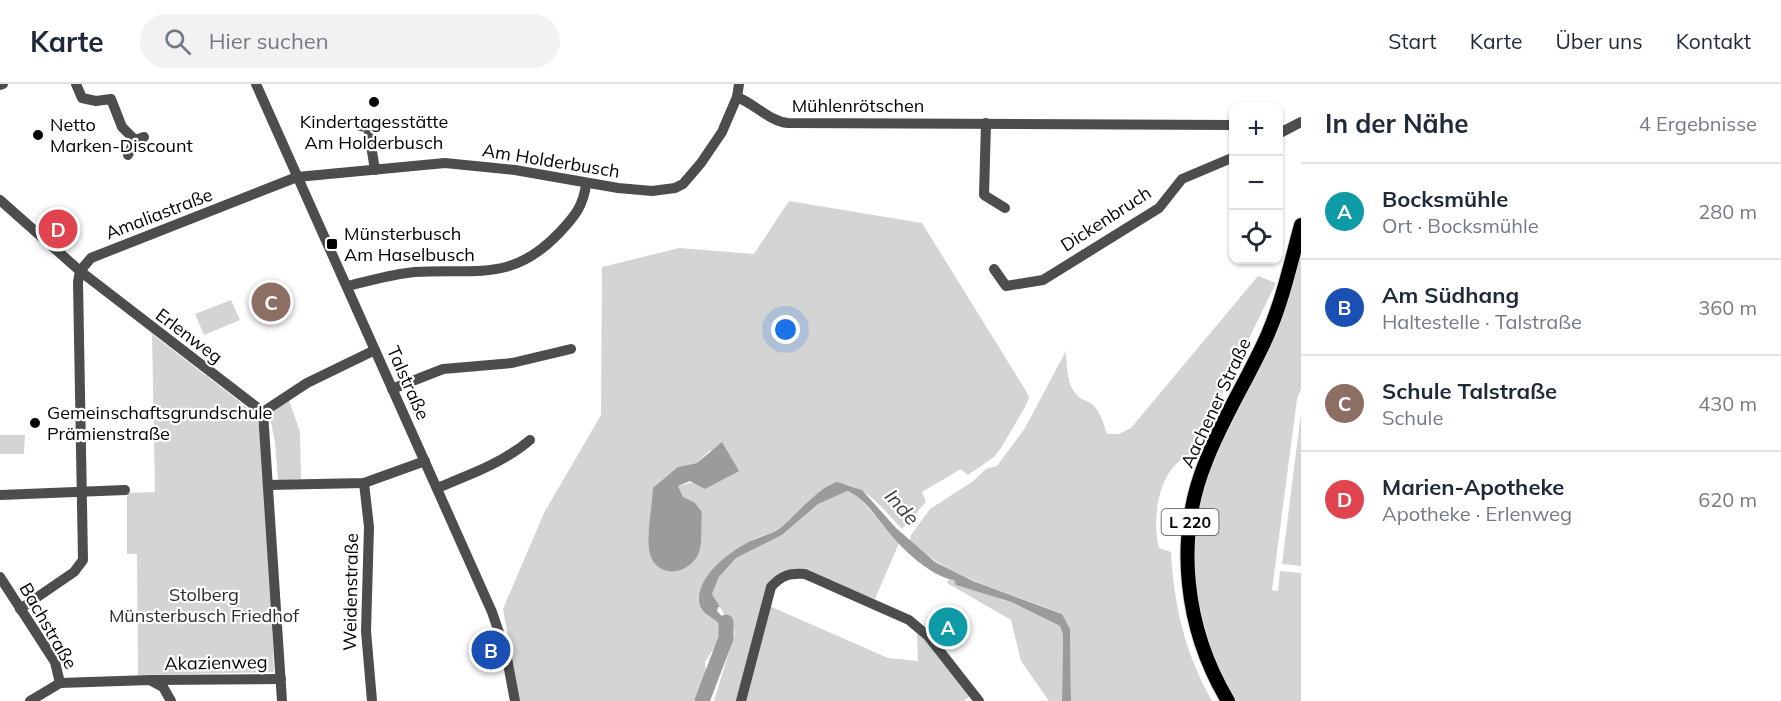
<!DOCTYPE html>
<html lang="de">
<meta charset="utf-8">
<style>
:root{--surface:#fff;--page:#f2f2f3;--text:#1f2937;--muted:#747a83;--line:#e0e1e3;--accent:#2563eb}
body{margin:0;font-family:Mulish,sans-serif;background:var(--page);color:var(--text)}
.controls{position:absolute;right:18px;top:18px;display:grid;overflow:hidden;border-radius:12px;box-shadow:0 2px 4px #0004}
.controls button{width:54px;height:54px;display:grid;place-items:center;padding:0;border:0;border-bottom:2px solid var(--line);background:var(--surface);color:var(--text);font:30px sans-serif}
.you{position:absolute;left:786px;top:246px;width:21px;height:21px;margin:-15px;border:4px solid #fff;border-radius:50%;background:#1a73e8;box-shadow:0 0 0 9px #1a73e833}
.badge{display:grid;place-items:center;width:39px;height:39px;border-radius:50%;background:var(--accent);color:#fff;font-size:20px;font-weight:700}
.pin{position:absolute;translate:-50% -50%;border:3px solid #fff;box-shadow:0 2px 6px #0006}
.list{margin:0;padding:0;list-style:none}
h2{display:flex;justify-content:space-between;align-items:center;height:78px;margin:0;padding:0 24px;font-size:26px}
h2 small{font-size:20px;font-weight:400;color:var(--muted)}
.list li{display:grid;grid-template-columns:39px 1fr auto;gap:18px;align-items:center;box-sizing:border-box;height:96px;padding:0 24px;border-top:2px solid var(--line)}
.list b{display:block;font-size:22px;white-space:nowrap}
.list p{margin:0;font-size:20px;white-space:nowrap;color:var(--muted)}
.list em{font-size:20px;font-style:normal;color:var(--muted)}
.icon{flex:none;width:33px;height:33px;fill:none;stroke:currentColor;stroke-width:2;stroke-linecap:round;stroke-linejoin:round}
.map{position:relative;flex:none;width:1301px;height:617px;overflow:hidden}
header{display:flex;align-items:center;gap:36px;box-sizing:border-box;height:84px;padding:0 30px;background:var(--surface);border-bottom:2px solid var(--line)}
header strong{font-size:28px}
nav{display:flex;gap:33px;margin-inline-start:auto;font-size:21px}
.search{width:420px;height:54px;background:var(--page);display:flex;align-items:center;gap:15px;box-sizing:border-box;padding:0 21px;border-radius:33px;color:var(--muted);font-size:22px}
main{display:flex}
aside{flex:1;background:var(--surface)}
.map>svg:first-child{display:block}
.green{fill:#d4d4d4;fill-rule:evenodd}
.water{fill:#9b9b9b}
.lines{fill:none;stroke-linecap:round;stroke-linejoin:round}
.river{stroke:#9b9b9b;stroke-width:15}
.major-casing{stroke:#dbdbdb;stroke-width:16}
.minor{stroke:#4d4d4d;stroke-width:10}
.major{stroke:#000;stroke-width:14}
.poi-dot{fill:#000;stroke:#fff;stroke-width:2}
.labels{text-anchor:middle;stroke-width:4.5;stroke-linejoin:round;paint-order:stroke}
.shield{fill:#fff;stroke:#4c4c4c;stroke-width:1.5}
.shield-label{font-size:16px;font-weight:bold;fill:#000}
.street-label{font-size:18px;fill:#000;stroke:#fff}
.poi-label{font-size:18px;fill:#000;stroke:#fff;text-anchor:start}
.park-label{font-size:18px;fill:#2b2b2b;stroke:#fff}
.water-label{font-size:20px;font-style:italic;fill:#3c3c3c;stroke:#fff}
</style>
<header>
<strong>Karte</strong>
<div class="search"><svg class="icon" aria-label="search" viewBox="0 0 24 24"><circle cx="10" cy="10" r="6"/><path d="M15 15l6 6"/></svg>Hier suchen</div>
<nav><a>Start</a><a>Karte</a><a>Über uns</a><a>Kontakt</a></nav>
</header>
<main>
<div class="map">
<svg width="1301" height="617" viewBox="0 0 1301 617">
<rect width="100%" height="100%" fill="#fff"/>
<!-- green -->
<g class="green">
<path d="M 789,117 L 922,139 L 1026,307 L 1029,314 L 1025,323 L 1001,364 L 994,373 L 968,391 L 961,385 L 922,408 L 926,418 L 902,445 C 880,422 864,397 831,400 C 816,415 796,433 778,445 C 771,450 763,451 756,454 C 741,462 695,500 699,518 C 702,534 721,534 724,549 L 705,578 L 706,588 L 694,617 L 520,617 L 503,525 L 544,429 L 601,331 L 602,183 L 679,164 L 754,170 ZM 710,366 L 739,387 L 678,402 L 683,413 L 694,418 L 700,461 L 649,465 L 678,383 L 697,379 Z"/>
<path d="M 1301,158 L 1301,305 L 1297,315 L 1272,506 L 1278,507 L 1280,487 L 1301,489 L 1301,617 L 1234,617 C 1189,529 1179,467 1214,372 C 1232,324 1262,280 1282,233 C 1292,210 1295,182 1301,158 Z"/>
<path d="M 1258,192 L 1276,199 L 1193,369 C 1159,381 1151,432 1159,464 L 1171,468 C 1174,522 1185,569 1212,617 L 1071,617 L 1070,545 L 1062,530 C 1010,508 951,496 910,457 L 911,451 L 930,425 L 972,398 L 986,385 L 997,382 L 1025,344 L 1066,267 C 1067,282 1066,302 1079,313 C 1082,316 1088,317 1092,320 C 1100,327 1104,340 1107,350 L 1119,350 L 1131,344 Z"/>
<path d="M 231,216 L 240,236 L 204,251 L 195,230 Z"/>
<path d="M 152,250 L 244,321 L 258,338 L 265,360 L 274,588 L 138,591 L 137,470 L 127,470 L 127,409 L 155,408 Z"/>
<path d="M 289,316 L 300,348 L 301,395 L 278,396 L 275,358 L 269,329 Z"/>
<path d="M 1301,329 L 1301,482 L 1282,480 Z"/>
<path d="M 0,351 L 25,351 L 24,370 L 0,370 Z"/>
<path d="M 844,406 L 858,412 L 899,459 L 875,515 L 805,487 L 779,491 L 739,617 L 714,617 L 735,548 L 712,510 L 719,493 L 736,474 L 782,451 L 818,420 Z"/>
<path d="M 949,495 L 954,496 L 957,501 L 1010,518 L 1060,542 L 1063,551 L 1062,617 L 1049,617 L 1021,577 L 1011,536 L 947,499 Z"/>
<path d="M 767,521 L 888,574 L 918,577 L 917,547 L 971,611 L 964,617 L 745,617 Z"/>
</g>
<!-- water -->
<g class="water">
<path d="M 722,358 L 739,387 L 705,405 L 690,397 L 678,402 L 683,413 L 694,418 L 702,428 C 700,442 704,463 696,474 C 681,495 652,491 649,465 C 647,446 652,423 653,404 L 678,383 L 697,379 Z"/>
<path d="M 837,398 L 862,406 L 896,444 L 935,478 L 973,497 L 1062,530 L 1070,545 L 1071,617 L 1062,617 L 1063,551 L 1060,542 L 1011,518 L 956,501 L 954,496 C 931,493 901,464 887,446 C 875,432 865,414 847,407 L 818,420 L 782,451 L 736,474 L 719,493 L 712,510 L 720,523 L 718,523 L 717,527 L 732,543 L 729,560 L 722,556 C 729,533 699,536 699,516 C 698,490 733,465 753,456 C 762,452 771,450 779,445 C 796,432 817,404 837,398 Z"/>
</g>
<g class="lines">
<!-- river -->
<path class="river" d="M 702,617 L 726,554 L 726,538"/>
<!-- major casing -->
<g class="major-casing">
<path id="major" d="M 1228,617 C 1185,545 1174,455 1206,377 C 1223,333 1249,293 1268,250 C 1283,215 1291,178 1301,141"/>
</g>
<!-- minor -->
<g class="minor">
<path d="M 76,0 L 82,14 L 96,17 L 111,15 L 122,43 L 135,56 L 144,53"/>
<path d="M 256,0 L 492,528 L 506,569 L 515,617"/>
<path d="M 0,1 L 3,0"/>
<path d="M 737,13 C 755,20 769,37 788,39 L 1234,41"/>
<path d="M 986,39 L 984,111 L 1005,124"/>
<path d="M 360,42 L 368,43 L 375,86"/>
<path d="M 1278,50 L 1301,38"/>
<path d="M 128,71 L 135,56"/>
<path d="M 0,116 L 80,187 L 263,328 L 307,299 L 375,266"/>
<path d="M 994,185 L 1006,202 L 1043,196 L 1159,124 L 1182,95 L 1234,73"/>
<path d="M 347,202 C 369,197 392,190 415,188 C 477,184 512,199 560,148 C 575,132 583,122 586,101"/>
<path d="M 392,305 L 443,285 L 512,279 L 571,265"/>
<path d="M 263,328 L 282,617"/>
<path d="M 364,399 L 369,443 L 366,547 L 372,617"/>
<path d="M 268,401 L 364,399 L 425,377"/>
<path d="M 437,404 C 469,391 503,379 530,356"/>
<path d="M 0,411 L 125,406"/>
<path d="M 0,493 L 55,578 L 60,599"/>
<path d="M 20,525 L 74,488 L 83,476 L 78,198 L 80,187 L 91,174 L 297,93 L 445,79 L 515,86 L 618,104 L 652,107 L 675,104 L 683,100 L 701,79 L 722,48 L 737,13 L 739,0"/>
<path d="M 151,596 L 281,595"/>
<path d="M 30,617 L 60,599 L 150,596 L 163,603 L 171,617"/>
<path d="M 741,617 L 771,503 C 782,491 789,489 805,490 L 909,536 L 928,552 L 979,617"/>
</g>
<!-- major -->
<use href="#major" class="major"/>
</g>
<!-- markers -->
<g class="poi-dot">
<circle cx="374" cy="18" r="6"/>
<circle cx="38" cy="51" r="6"/>
<rect x="326" y="154" width="12" height="12" rx="3"/>
<circle cx="35" cy="339" r="6"/>
</g>
<g class="labels">
<!-- shield labels -->
<rect class="shield" x="1161.5" y="425" width="57" height="26" rx="4.5"/>
<g class="shield-label">
<text x="1190" y="444">L 220</text>
</g>
<!-- street labels -->
<g class="street-label">
<text x="858" y="28">Mühlenrötschen</text>
<text transform="translate(551 77) rotate(9)" y="6">Am Holderbusch</text>
<text transform="translate(159 130) rotate(-21)" y="6">Amaliastraße</text>
<text transform="translate(1106 135) rotate(-33)" y="6">Dickenbruch</text>
<text transform="translate(189 252) rotate(37)" y="6">Erlenweg</text>
<text transform="translate(408 299) rotate(66)" y="6">Talstraße</text>
<text transform="translate(1216 319) rotate(-65)" y="6">Aachener Straße</text>
<text transform="translate(351 508) rotate(-89)" y="6">Weidenstraße</text>
<text transform="translate(48 542) rotate(60)" y="6">Bachstraße</text>
<text transform="translate(216 579) rotate(-1)" y="6">Akazienweg</text>
</g>
<!-- poi labels -->
<g class="poi-label">
<text x="374" y="44" text-anchor="middle">Kindertagesstätte<tspan x="374" dy="21">Am Holderbusch</tspan></text>
<text x="50" y="47">Netto<tspan x="50" dy="21">Marken-Discount</tspan></text>
<text x="344" y="156">Münsterbusch<tspan x="344" dy="21">Am Haselbusch</tspan></text>
<text x="47" y="335">Gemeinschaftsgrundschule<tspan x="47" dy="21">Prämienstraße</tspan></text>
</g>
<!-- park labels -->
<g class="park-label">
<text x="204" y="517">Stolberg<tspan x="204" dy="21">Münsterbusch Friedhof</tspan></text>
</g>
<!-- water labels -->
<g class="water-label">
<text transform="translate(902 423) rotate(48)" y="7">Inde</text>
</g>
</g>
</svg>
<div class="controls">
<button>+</button>
<button>−</button>
<button><svg class="icon" aria-label="locate" viewBox="0 0 24 24"><circle cx="12" cy="12" r="6"/><path d="M12 2v4M12 18v4M2 12h4M18 12h4"/></svg></button>
</div>
<div class="you"></div>
<div class="pin badge" style="left:948px;top:543px;background:#0f9aa8">A</div>
<div class="pin badge" style="left:491px;top:566px;background:#1a4fb4">B</div>
<div class="pin badge" style="left:271px;top:218px;background:#8d6e63">C</div>
<div class="pin badge" style="left:58px;top:145px;background:#e0444e">D</div>
</div>
<aside>
<h2>In der Nähe<small>4 Ergebnisse</small></h2>
<ul class="list">
<li><span class="badge" style="background:#0f9aa8">A</span><div><b>Bocksmühle</b><p>Ort · Bocksmühle</p></div><em>280 m</em></li>
<li><span class="badge" style="background:#1a4fb4">B</span><div><b>Am Südhang</b><p>Haltestelle · Talstraße</p></div><em>360 m</em></li>
<li><span class="badge" style="background:#8d6e63">C</span><div><b>Schule Talstraße</b><p>Schule</p></div><em>430 m</em></li>
<li><span class="badge" style="background:#e0444e">D</span><div><b>Marien-Apotheke</b><p>Apotheke · Erlenweg</p></div><em>620 m</em></li>
</ul>
</aside>
</main>
